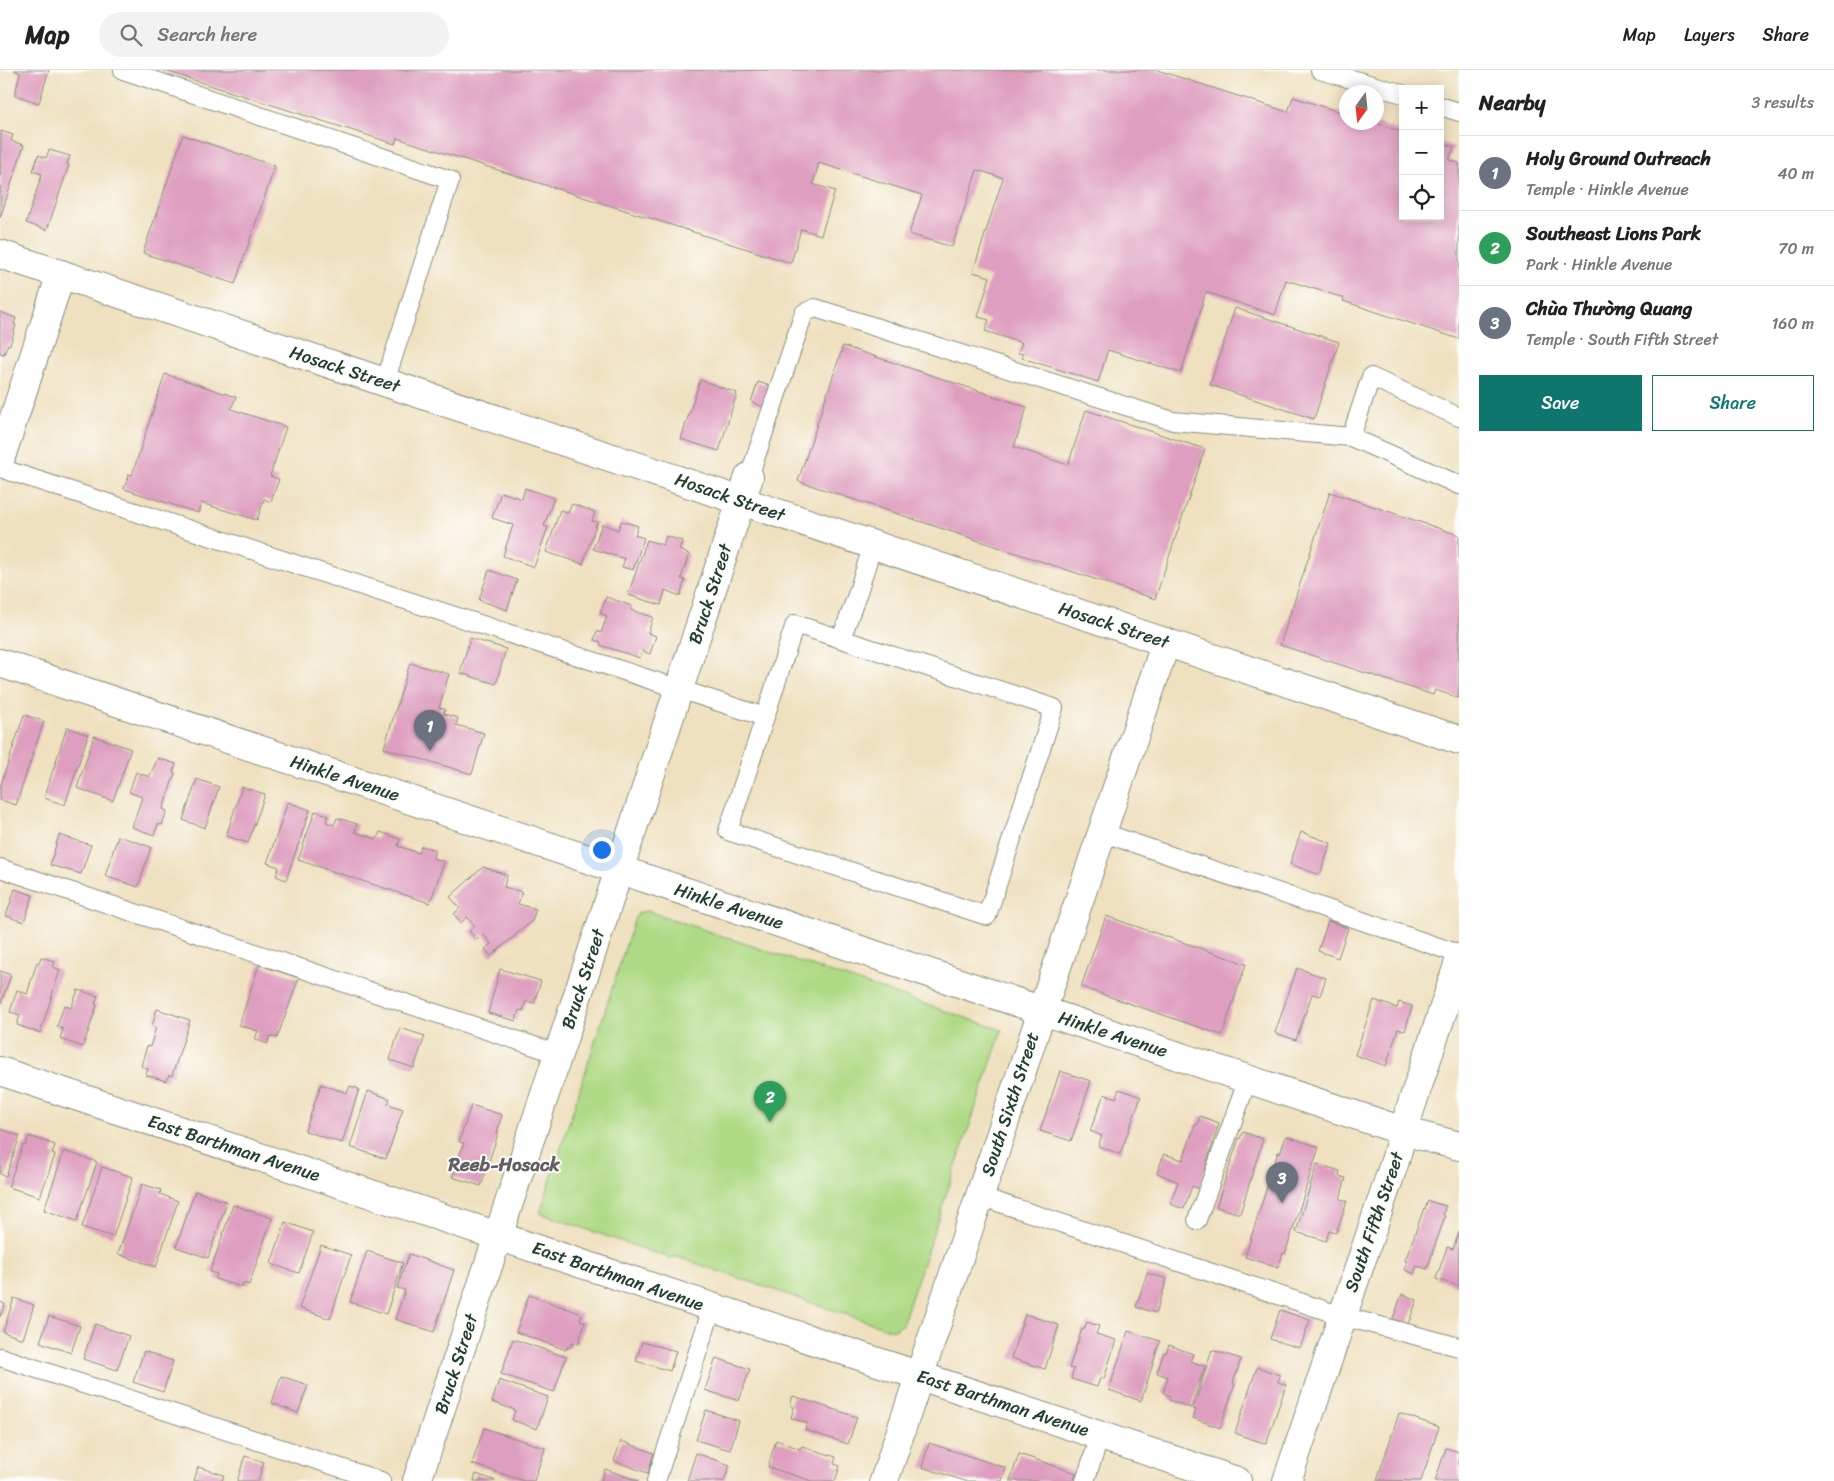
<!DOCTYPE html>
<meta charset="utf-8">
<style>
:root{--surface:#fff;--page:#f2f2f2;--text:#222;--muted:#767676;--line:#e0e0e0;--accent:#0f766e}
body{margin:0;font-family:Sriracha,sans-serif;background:var(--page);color:var(--text)}
.controls{position:absolute;right:15px;top:15px;display:grid;overflow:hidden;border-radius:0px;box-shadow:0 2px 12px #0003}
.controls button{width:45px;height:45px;display:grid;place-items:center;padding:0;border:0;border-bottom:1px solid var(--line);background:var(--surface);color:var(--text);font:25px sans-serif}
.compass{position:absolute;left:1339px;top:15px;width:45px;height:45px;border-radius:50%;background:var(--surface);box-shadow:0 2px 12px #0003;rotate:195deg}
.you{position:absolute;left:601px;top:779px;width:18px;height:18px;margin:-12px;border:4px solid #fff;border-radius:50%;background:#1a73e8;box-shadow:0 0 0 8px #1a73e833}
.badge{display:grid;place-items:center;width:32px;height:32px;border-radius:50%;background:var(--accent);color:#fff;font-size:16px;font-weight:700}
.pin{position:absolute;translate:-50% -41px;filter:drop-shadow(0 1px 2px #0008)}
.pin::after{content:'';position:absolute;top:26px;width:18px;height:15px;background:inherit;clip-path:polygon(0 0,100% 0,50% 100%)}
.list{margin:0;padding:0;list-style:none}
h2{display:flex;justify-content:space-between;align-items:center;height:65px;margin:0;padding:0 20px;font-size:21px}
h2 small{font-size:16px;font-weight:400;color:var(--muted)}
.list li{display:grid;grid-template-columns:32px 1fr auto;gap:15px;align-items:center;box-sizing:border-box;height:75px;padding:0 20px;border-top:1px solid var(--line)}
.list b{display:block;font-size:19px;white-space:nowrap}
.list p{margin:0;font-size:16px;white-space:nowrap;color:var(--muted)}
.list em{font-size:16px;font-style:normal;color:var(--muted)}
.actions{display:flex;gap:10px;padding:15px 20px}
.actions a{flex:1;padding:11px 0;border:1px solid var(--accent);border-radius:0px;text-align:center;font-size:18px;color:var(--accent)}
.actions .main{background:var(--accent);color:#fff}
.icon{flex:none;width:28px;height:28px;fill:none;stroke:currentColor;stroke-width:2;stroke-linecap:round;stroke-linejoin:round}
.map{position:relative;flex:none;width:1459px;height:1411px;overflow:hidden}
header{display:flex;align-items:center;gap:30px;box-sizing:border-box;height:70px;padding:0 25px;background:var(--surface);border-bottom:1px solid var(--line)}
header strong{font-size:24px}
nav{display:flex;gap:28px;margin-inline-start:auto;font-size:18px}
.search{width:350px;height:45px;background:var(--page);display:flex;align-items:center;gap:12px;box-sizing:border-box;padding:0 18px;border-radius:28px;color:var(--muted);font-size:19px}
main{display:flex}
aside{flex:1;background:var(--surface)}
.map>svg:first-child{display:block}
.green{fill:#afda85;stroke:#678c5c}
.building{fill:#de9ebf}
.lines{fill:none;stroke-linecap:round;stroke-linejoin:round}
.lane-casing{stroke:#878e7a;stroke-width:20}
.street-casing{stroke:#878e7a;stroke-width:30}
.lane{stroke:#fff;stroke-width:18}
.street{stroke:#fff;stroke-width:28}
.labels{text-anchor:middle;stroke-width:4;stroke-linejoin:round;paint-order:stroke}
.street-label{font-size:18px;fill:#1f3d34;stroke:#fdfcf7}
.neighbourhood-label{font-size:19px;font-weight:bold;fill:#625f65;stroke:#fdfcf7}
</style>
<header>
<strong>Map</strong>
<div class="search"><svg class="icon" aria-label="search" viewBox="0 0 24 24"><circle cx="10" cy="10" r="6"/><path d="M15 15l6 6"/></svg>Search here</div>
<nav><a>Map</a><a>Layers</a><a>Share</a></nav>
</header>
<main>
<div class="map">
<svg width="1459" height="1411" viewBox="0 0 1459 1411">
<rect width="100%" height="100%" fill="#fdfcf7"/>
<filter id="ink" filterUnits="userSpaceOnUse"><feTurbulence type="fractalNoise" baseFrequency=".02" numOctaves="2"/><feDisplacementMap in="SourceGraphic" scale="10" xChannelSelector="R" yChannelSelector="G"/><feConvolveMatrix kernelMatrix="1 2 1 2 8 2 1 2 1" color-interpolation-filters="sRGB"/></filter>
<filter id="wash" filterUnits="userSpaceOnUse"><feTurbulence type="fractalNoise" baseFrequency=".0096" numOctaves="4" result="noise"/><feDisplacementMap in="SourceGraphic" scale="20" xChannelSelector="R" yChannelSelector="G"/><feGaussianBlur stdDeviation="1.12" result="paint"/><feColorMatrix in="noise" values="0 0 0 0 0 0 0 0 0 0 0 0 0 0 0 0 0 1.4 0 .05"/><feComposite in="paint" operator="in"/></filter>
<g filter="url(#wash)">
<rect width="100%" height="100%" fill="#efe0bf"/>
<!-- green -->
<path class="green" d="M 648,841 L 1002,960 L 902,1255 L 893,1260 L 886,1258 L 677,1187 L 669,1188 L 540,1143 L 635,847 L 640,842 Z"/>
<g id="blocks">
<!-- building -->
<g class="building">
<path d="M 14,0 L 49,0 L 39,33 L 15,25 L 20,3 Z"/>
<path d="M 162,0 L 1157,0 L 1288,42 L 1293,27 L 1346,44 L 1346,52 L 1373,52 L 1399,61 L 1400,59 L 1403,60 L 1403,146 L 1440,146 L 1440,72 L 1454,77 L 1449,90 L 1459,93 L 1459,269 L 1343,231 L 1344,228 L 1286,210 L 1275,245 L 1206,222 L 1181,303 L 1108,280 L 1098,312 L 1022,288 L 1023,284 L 1018,283 L 1022,273 L 985,261 L 989,250 L 978,247 L 990,207 L 973,202 L 1003,108 L 977,100 L 952,177 L 909,164 L 922,125 L 819,93 L 813,114 L 835,121 L 821,165 L 801,159 L 791,193 L 397,68 L 395,74 Z"/>
<path d="M 1,61 L 13,65 L 11,71 L 24,75 L 0,148 Z"/>
<path d="M 183,65 L 275,96 L 235,214 L 143,183 Z"/>
<path d="M 49,80 L 70,86 L 67,94 L 69,95 L 47,160 L 26,153 L 42,104 L 33,101 L 38,85 L 46,88 Z"/>
<path d="M 1235,238 L 1339,272 L 1314,349 L 1210,315 Z"/>
<path d="M 0,242 L 16,248 L 14,254 L 16,255 L 10,275 L 8,274 L 4,284 L 0,283 Z"/>
<path d="M 843,276 L 1027,337 L 1014,377 L 1068,395 L 1086,340 L 1205,379 L 1155,529 L 798,411 Z"/>
<path d="M 165,304 L 236,327 L 231,339 L 286,357 L 270,406 L 279,409 L 275,420 L 271,432 L 264,429 L 257,450 L 201,433 L 198,443 L 124,419 L 129,404 L 132,405 Z"/>
<path d="M 700,310 L 737,323 L 719,381 L 681,369 Z"/>
<path d="M 758,312 L 774,317 L 767,338 L 751,332 Z"/>
<path d="M 525,418 L 554,428 L 544,456 L 548,457 L 534,497 L 503,486 L 513,455 L 492,448 L 501,422 L 522,429 Z"/>
<path d="M 1330,422 L 1459,465 L 1459,628 L 1435,620 L 1433,625 L 1280,575 Z"/>
<path d="M 572,434 L 595,442 L 592,451 L 597,452 L 583,494 L 546,482 L 560,440 L 568,443 Z"/>
<path d="M 621,451 L 638,456 L 635,465 L 644,468 L 633,500 L 622,497 L 625,489 L 593,479 L 602,454 L 618,460 Z"/>
<path d="M 666,466 L 682,471 L 679,480 L 689,484 L 681,509 L 685,510 L 680,526 L 665,520 L 661,535 L 628,525 L 647,470 L 663,475 Z"/>
<path d="M 489,500 L 517,510 L 507,540 L 479,530 Z"/>
<path d="M 606,527 L 632,536 L 631,540 L 653,547 L 648,563 L 656,566 L 650,584 L 642,581 L 640,588 L 600,575 L 601,572 L 594,570 L 597,561 L 601,563 L 607,546 L 600,543 Z"/>
<path d="M 470,568 L 506,579 L 496,614 L 460,603 Z"/>
<path d="M 410,593 L 449,604 L 439,638 L 445,639 L 444,644 L 458,648 L 456,655 L 484,663 L 472,704 L 384,678 Z"/>
<path d="M 24,645 L 44,651 L 16,735 L 0,730 L 0,717 Z"/>
<path d="M 67,657 L 88,665 L 65,735 L 44,728 Z"/>
<path d="M 94,666 L 131,679 L 113,731 L 77,718 Z"/>
<path d="M 158,688 L 176,694 L 173,702 L 175,703 L 163,739 L 167,741 L 162,755 L 158,754 L 154,765 L 132,757 L 142,727 L 129,722 L 136,702 L 149,707 Z"/>
<path d="M 197,709 L 219,717 L 205,758 L 183,750 Z"/>
<path d="M 242,717 L 265,724 L 248,773 L 226,766 Z"/>
<path d="M 288,732 L 310,740 L 286,810 L 276,806 L 279,797 L 267,793 Z"/>
<path d="M 315,741 L 328,745 L 326,752 L 334,755 L 337,748 L 341,749 L 357,754 L 355,762 L 377,769 L 380,762 L 400,769 L 398,776 L 419,783 L 421,776 L 435,780 L 433,788 L 444,792 L 430,833 L 298,790 Z"/>
<path d="M 1301,762 L 1331,773 L 1320,805 L 1290,794 Z"/>
<path d="M 59,765 L 91,775 L 81,804 L 50,795 Z"/>
<path d="M 118,766 L 151,777 L 138,817 L 105,806 Z"/>
<path d="M 483,797 L 507,805 L 504,817 L 522,822 L 518,834 L 536,839 L 532,851 L 491,886 L 485,879 L 491,874 L 483,864 L 477,870 L 469,861 L 475,856 L 467,847 L 461,853 L 454,844 L 460,838 L 450,827 Z"/>
<path d="M 15,819 L 33,825 L 24,852 L 6,846 Z"/>
<path d="M 1106,846 L 1246,894 L 1222,965 L 1081,917 Z"/>
<path d="M 1328,851 L 1348,858 L 1338,888 L 1318,881 Z"/>
<path d="M 41,887 L 55,891 L 53,897 L 60,900 L 40,963 L 17,955 L 20,945 L 10,942 L 17,920 L 27,924 L 37,892 L 39,893 Z"/>
<path d="M 259,895 L 299,908 L 277,968 L 270,966 L 267,974 L 255,969 L 258,961 L 239,955 Z"/>
<path d="M 1297,898 L 1326,908 L 1320,926 L 1312,924 L 1296,970 L 1275,963 Z"/>
<path d="M 500,899 L 541,911 L 534,933 L 526,931 L 523,941 L 519,940 L 516,951 L 488,943 Z"/>
<path d="M 0,901 L 11,905 L 0,936 Z"/>
<path d="M 78,920 L 98,926 L 95,934 L 97,935 L 83,977 L 60,969 L 63,959 L 57,957 L 64,935 L 71,938 Z"/>
<path d="M 1374,930 L 1397,938 L 1399,932 L 1412,936 L 1405,961 L 1398,959 L 1386,996 L 1355,985 Z"/>
<path d="M 157,939 L 190,950 L 172,1006 L 169,1005 L 166,1011 L 146,1005 L 148,999 L 141,996 L 147,976 L 150,977 L 156,957 L 152,956 Z"/>
<path d="M 400,958 L 425,966 L 414,998 L 390,990 Z"/>
<path d="M 1060,1001 L 1091,1011 L 1071,1071 L 1040,1061 Z"/>
<path d="M 321,1014 L 347,1023 L 350,1016 L 359,1019 L 342,1073 L 305,1061 Z"/>
<path d="M 1119,1019 L 1141,1027 L 1120,1084 L 1098,1076 L 1102,1066 L 1090,1061 L 1104,1024 L 1116,1028 Z"/>
<path d="M 368,1021 L 390,1029 L 388,1034 L 403,1039 L 386,1089 L 350,1077 Z"/>
<path d="M 471,1035 L 502,1045 L 497,1063 L 498,1064 L 481,1116 L 452,1107 L 464,1073 L 459,1072 Z"/>
<path d="M 1200,1046 L 1219,1053 L 1199,1119 L 1192,1116 L 1184,1139 L 1170,1134 L 1178,1112 L 1157,1103 L 1164,1084 L 1183,1090 L 1195,1055 L 1197,1055 Z"/>
<path d="M 0,1059 L 20,1066 L 6,1106 L 0,1104 Z"/>
<path d="M 1243,1062 L 1263,1069 L 1240,1144 L 1216,1137 L 1239,1068 L 1240,1069 Z"/>
<path d="M 29,1066 L 55,1075 L 52,1084 L 55,1085 L 40,1127 L 8,1117 L 23,1075 L 25,1076 Z"/>
<path d="M 1286,1066 L 1319,1077 L 1285,1184 L 1283,1183 L 1278,1198 L 1245,1187 L 1278,1082 L 1280,1083 Z"/>
<path d="M 64,1081 L 97,1092 L 77,1151 L 44,1140 Z"/>
<path d="M 1317,1094 L 1340,1101 L 1339,1106 L 1346,1108 L 1340,1129 L 1347,1131 L 1336,1163 L 1329,1161 L 1326,1171 L 1296,1162 Z"/>
<path d="M 102,1097 L 133,1107 L 113,1167 L 82,1157 Z"/>
<path d="M 142,1114 L 161,1120 L 160,1124 L 178,1131 L 156,1197 L 118,1184 Z"/>
<path d="M 195,1121 L 227,1132 L 208,1188 L 176,1177 Z"/>
<path d="M 1428,1131 L 1446,1136 L 1443,1144 L 1445,1146 L 1427,1199 L 1417,1196 L 1414,1204 L 1405,1200 L 1407,1192 L 1405,1191 L 1424,1138 L 1425,1139 Z"/>
<path d="M 233,1135 L 272,1148 L 249,1215 L 243,1213 L 242,1217 L 215,1209 L 217,1204 L 210,1202 Z"/>
<path d="M 285,1152 L 313,1162 L 299,1203 L 271,1194 Z"/>
<path d="M 1459,1162 L 1459,1216 L 1436,1209 L 1447,1177 L 1453,1179 Z"/>
<path d="M 321,1175 L 351,1185 L 330,1249 L 299,1238 Z"/>
<path d="M 367,1181 L 403,1193 L 386,1244 L 350,1232 Z"/>
<path d="M 409,1184 L 454,1200 L 434,1262 L 395,1249 L 405,1220 L 397,1218 Z"/>
<path d="M 1147,1203 L 1167,1209 L 1156,1243 L 1136,1237 Z"/>
<path d="M 1402,1224 L 1417,1230 L 1408,1254 L 1393,1249 Z"/>
<path d="M 529,1225 L 582,1244 L 580,1250 L 585,1252 L 578,1274 L 572,1272 L 570,1278 L 567,1277 L 566,1280 L 516,1262 Z"/>
<path d="M 14,1228 L 34,1235 L 23,1269 L 3,1262 Z"/>
<path d="M 0,1232 L 5,1234 L 0,1247 Z"/>
<path d="M 1280,1240 L 1310,1250 L 1300,1278 L 1270,1269 Z"/>
<path d="M 1025,1244 L 1059,1255 L 1045,1299 L 1011,1288 Z"/>
<path d="M 49,1246 L 80,1256 L 71,1283 L 40,1272 Z"/>
<path d="M 1087,1252 L 1099,1256 L 1096,1264 L 1116,1270 L 1104,1309 L 1100,1308 L 1097,1317 L 1071,1309 L 1074,1299 L 1069,1298 L 1082,1259 L 1084,1260 Z"/>
<path d="M 95,1254 L 129,1266 L 117,1300 L 83,1289 Z"/>
<path d="M 1128,1261 L 1160,1271 L 1141,1331 L 1109,1320 Z"/>
<path d="M 513,1269 L 566,1287 L 554,1322 L 501,1304 Z"/>
<path d="M 642,1272 L 676,1281 L 670,1301 L 636,1291 Z"/>
<path d="M 1169,1275 L 1193,1284 L 1190,1291 L 1205,1296 L 1191,1338 L 1169,1330 L 1170,1326 L 1163,1323 L 1168,1307 L 1157,1303 L 1164,1282 L 1166,1283 Z"/>
<path d="M 1212,1280 L 1241,1289 L 1233,1313 L 1235,1314 L 1220,1358 L 1193,1348 L 1196,1340 L 1193,1339 Z"/>
<path d="M 144,1281 L 173,1291 L 163,1322 L 133,1312 Z"/>
<path d="M 716,1288 L 750,1299 L 739,1331 L 705,1320 Z"/>
<path d="M 1257,1297 L 1280,1305 L 1278,1312 L 1286,1315 L 1266,1374 L 1235,1363 Z"/>
<path d="M 281,1306 L 308,1315 L 298,1343 L 272,1333 Z"/>
<path d="M 499,1310 L 548,1327 L 537,1359 L 512,1350 L 515,1340 L 492,1332 Z"/>
<path d="M 793,1326 L 857,1347 L 848,1374 L 805,1360 L 807,1353 L 791,1348 L 794,1337 L 790,1335 Z"/>
<path d="M 706,1340 L 739,1351 L 730,1380 L 696,1370 Z"/>
<path d="M 1399,1343 L 1439,1357 L 1421,1411 L 1377,1410 Z"/>
<path d="M 484,1358 L 545,1378 L 534,1411 L 524,1411 L 472,1394 Z"/>
<path d="M 776,1370 L 800,1379 L 802,1376 L 836,1387 L 834,1394 L 840,1396 L 835,1411 L 812,1411 L 768,1397 Z"/>
<path d="M 621,1371 L 654,1383 L 648,1403 L 614,1391 Z"/>
<path d="M 929,1373 L 1006,1398 L 1002,1411 L 965,1411 L 922,1397 Z"/>
<path d="M 1446,1378 L 1459,1382 L 1459,1411 L 1435,1411 Z"/>
<path d="M 696,1383 L 730,1395 L 724,1411 L 687,1411 Z"/>
<path d="M 1019,1384 L 1076,1403 L 1073,1411 L 1010,1411 Z"/>
<path d="M 245,1386 L 264,1392 L 258,1411 L 237,1411 Z"/>
<path d="M 198,1397 L 224,1405 L 222,1411 L 194,1411 Z"/>
<path d="M 605,1399 L 639,1411 L 601,1411 Z"/>
<path d="M 476,1404 L 496,1411 L 474,1411 Z"/>
</g>
</g>
</g>
<g filter="url(#ink)">
<use href="#blocks" fill-opacity="0" stroke="#878e7a" stroke-width="1"/>
<g class="lines">
<!-- lane casing -->
<g class="lane-casing">
<g id="lane">
<path d="M 123,0 L 450,110 L 385,312"/>
<path d="M 1320,0 L 1403,24"/>
<path d="M 1440,36 L 1459,42"/>
<path d="M 1351,367 L 1371,307 L 1459,347"/>
<path d="M 0,398 L 765,647 L 728,761 L 987,846 L 1054,638 L 795,554 L 765,647"/>
<path d="M 749,407 L 804,243 L 815,238 L 1173,351 L 1351,367 L 1459,415"/>
<path d="M 841,569 L 857,525 L 873,474"/>
<path d="M 1101,762 L 1459,884"/>
<path d="M 0,798 L 558,984"/>
<path d="M 979,1126 L 1342,1246 L 1459,1277"/>
<path d="M 1197,1150 L 1248,1009"/>
<path d="M 0,1287 L 381,1411"/>
<path d="M 656,1411 L 712,1238"/>
<path d="M 1085,1411 L 1100,1366"/>
</g>
</g>
<!-- street casing -->
<g class="street-casing">
<g id="street">
<path d="M 0,184 L 1459,670"/>
<path d="M 0,390 L 61,204"/>
<path d="M 0,593 L 1403,1061 L 1459,1076"/>
<path d="M 0,1001 L 1237,1411"/>
<path d="M 417,1411 L 749,407"/>
<path d="M 884,1411 L 1166,572"/>
<path d="M 1287,1411 L 1395,1091 L 1403,1061 L 1459,892"/>
</g>
</g>
<!-- lane -->
<use href="#lane" class="lane"/>
<!-- street -->
<use href="#street" class="street"/>
</g>
</g>
<g class="labels">
<!-- street labels -->
<g class="street-label">
<text transform="translate(345 299) rotate(18)" y="6">Hosack Street</text>
<text transform="translate(730 427) rotate(19)" y="6">Hosack Street</text>
<text transform="translate(710 524) rotate(-72)" y="6">Bruck Street</text>
<text transform="translate(1114 555) rotate(18)" y="6">Hosack Street</text>
<text transform="translate(345 708) rotate(18)" y="6">Hinkle Avenue</text>
<text transform="translate(729 836) rotate(18)" y="6">Hinkle Avenue</text>
<text transform="translate(583 909) rotate(-72)" y="6">Bruck Street</text>
<text transform="translate(1113 964) rotate(18)" y="6">Hinkle Avenue</text>
<text transform="translate(1010 1034) rotate(-72)" y="6">South Sixth Street</text>
<text transform="translate(234 1078) rotate(18)" y="6">East Barthman Avenue</text>
<text transform="translate(1374 1152) rotate(-71)" y="6">South Fifth Street</text>
<text transform="translate(618 1206) rotate(19)" y="6">East Barthman Avenue</text>
<text transform="translate(456 1294) rotate(-72)" y="6">Bruck Street</text>
<text transform="translate(1003 1333) rotate(18)" y="6">East Barthman Avenue</text>
</g>
<!-- neighbourhood labels -->
<g class="neighbourhood-label">
<text x="504" y="1101">Reeb-Hosack</text>
</g>
</g>
</svg>
<div class="controls">
<button>+</button>
<button>−</button>
<button><svg class="icon" aria-label="locate" viewBox="0 0 24 24"><circle cx="12" cy="12" r="6"/><path d="M12 2v4M12 18v4M2 12h4M18 12h4"/></svg></button>
</div>
<svg class="compass" viewBox="-18 -18 36 36"><path d="M0-13l5 13h-10z" fill="#e53935"/><path d="M0 13l5-13h-10z" fill="#767676"/></svg>
<div class="you"></div>
<div class="pin badge" style="left:430px;top:681px;background:#6b7280">1</div>
<div class="pin badge" style="left:770px;top:1052px;background:#2e9e5b">2</div>
<div class="pin badge" style="left:1282px;top:1133px;background:#6b7280">3</div>
</div>
<aside>
<h2>Nearby<small>3 results</small></h2>
<ul class="list">
<li><span class="badge" style="background:#6b7280">1</span><div><b>Holy Ground Outreach</b><p>Temple · Hinkle Avenue</p></div><em>40 m</em></li>
<li><span class="badge" style="background:#2e9e5b">2</span><div><b>Southeast Lions Park</b><p>Park · Hinkle Avenue</p></div><em>70 m</em></li>
<li><span class="badge" style="background:#6b7280">3</span><div><b>Chùa Thường Quang</b><p>Temple · South Fifth Street</p></div><em>160 m</em></li>
</ul>
<div class="actions"><a class="main">Save</a><a>Share</a></div>
</aside>
</main>
